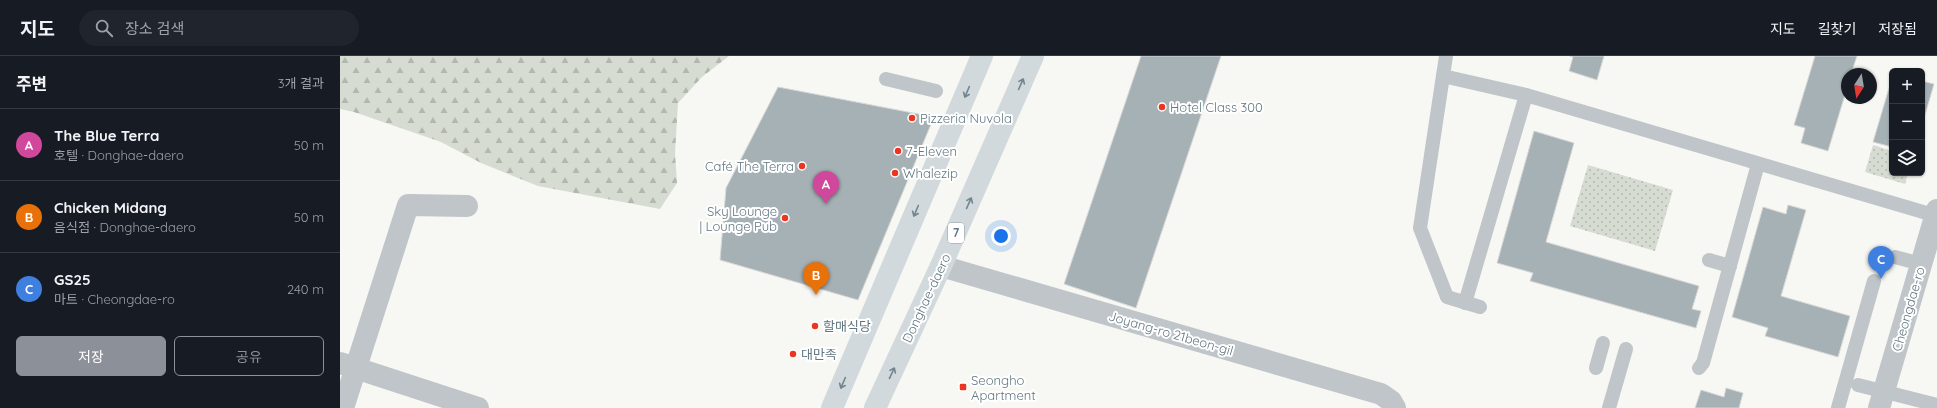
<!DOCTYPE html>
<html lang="ko">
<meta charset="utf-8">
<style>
:root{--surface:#171b24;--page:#20242c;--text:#f1f3f6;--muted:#9ea1a6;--line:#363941;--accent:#8c9099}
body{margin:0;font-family:Quicksand,"Noto Sans KR",sans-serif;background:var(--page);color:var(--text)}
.controls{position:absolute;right:12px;top:12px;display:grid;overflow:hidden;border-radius:6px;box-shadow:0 1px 3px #0004}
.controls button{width:36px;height:36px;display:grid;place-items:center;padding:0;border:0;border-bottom:1px solid var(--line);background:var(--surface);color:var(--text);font:20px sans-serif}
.compass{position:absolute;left:1501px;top:12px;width:36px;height:36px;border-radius:50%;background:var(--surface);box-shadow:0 1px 3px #0004;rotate:192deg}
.you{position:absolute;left:661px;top:180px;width:14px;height:14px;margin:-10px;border:3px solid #fff;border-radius:50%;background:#1a73e8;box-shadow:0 0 0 6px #1a73e833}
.badge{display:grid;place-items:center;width:26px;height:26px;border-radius:50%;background:var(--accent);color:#fff;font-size:13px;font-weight:700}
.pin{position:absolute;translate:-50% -33px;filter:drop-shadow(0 1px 2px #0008)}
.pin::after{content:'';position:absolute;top:21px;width:14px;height:12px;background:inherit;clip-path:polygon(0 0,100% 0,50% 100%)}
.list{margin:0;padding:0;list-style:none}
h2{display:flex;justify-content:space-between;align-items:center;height:52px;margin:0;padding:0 16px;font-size:17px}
h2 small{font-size:13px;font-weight:400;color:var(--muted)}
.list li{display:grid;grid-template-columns:26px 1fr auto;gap:12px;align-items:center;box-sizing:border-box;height:72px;padding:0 16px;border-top:1px solid var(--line)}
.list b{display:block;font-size:15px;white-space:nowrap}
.list p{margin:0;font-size:13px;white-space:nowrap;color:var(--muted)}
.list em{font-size:13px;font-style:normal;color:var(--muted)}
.actions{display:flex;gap:8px;padding:12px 16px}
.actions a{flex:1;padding:9px 0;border:1px solid var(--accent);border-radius:6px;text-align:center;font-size:14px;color:var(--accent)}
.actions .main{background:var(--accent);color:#fff}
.icon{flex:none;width:22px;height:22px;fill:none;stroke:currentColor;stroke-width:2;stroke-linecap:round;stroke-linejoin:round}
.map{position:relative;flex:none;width:1597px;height:352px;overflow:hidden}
header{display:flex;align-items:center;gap:24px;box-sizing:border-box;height:56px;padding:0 20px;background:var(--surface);border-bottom:1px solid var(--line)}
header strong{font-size:19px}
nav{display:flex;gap:22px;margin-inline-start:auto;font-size:14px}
.search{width:280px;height:36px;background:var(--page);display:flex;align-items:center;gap:10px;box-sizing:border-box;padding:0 14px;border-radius:22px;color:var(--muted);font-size:15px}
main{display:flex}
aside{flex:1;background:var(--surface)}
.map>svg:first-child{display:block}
.forest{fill:url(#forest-firs)}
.park{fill:url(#park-dots)}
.building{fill:#a6b1b6;stroke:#d8d8d6}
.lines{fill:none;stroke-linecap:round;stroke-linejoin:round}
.lane{stroke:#bfc5c8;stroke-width:14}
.street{stroke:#bfc5c8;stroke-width:22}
.primary{stroke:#d2d9dc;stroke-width:22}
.oneway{stroke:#71858e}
.poi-dot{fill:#ea3620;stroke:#fff;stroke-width:1.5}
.labels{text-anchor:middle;stroke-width:4;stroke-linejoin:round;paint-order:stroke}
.shield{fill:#fff;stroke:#909fa6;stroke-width:1}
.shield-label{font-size:12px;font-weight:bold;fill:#607680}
.poi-label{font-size:13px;fill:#607680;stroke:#fff;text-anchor:start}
.street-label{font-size:13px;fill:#607680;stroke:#fff}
</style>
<header>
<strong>지도</strong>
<div class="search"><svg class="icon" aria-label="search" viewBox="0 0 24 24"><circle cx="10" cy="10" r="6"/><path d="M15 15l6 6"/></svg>장소 검색</div>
<nav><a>지도</a><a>길찾기</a><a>저장됨</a></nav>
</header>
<main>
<aside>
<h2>주변<small>3개 결과</small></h2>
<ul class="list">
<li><span class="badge" style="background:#d1479c">A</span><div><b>The Blue Terra</b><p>호텔 · Donghae-daero</p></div><em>50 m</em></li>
<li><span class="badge" style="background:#e8710a">B</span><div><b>Chicken Midang</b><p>음식점 · Donghae-daero</p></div><em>50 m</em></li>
<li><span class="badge" style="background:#3f7fe0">C</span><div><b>GS25</b><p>마트 · Cheongdae-ro</p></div><em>240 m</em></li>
</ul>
<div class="actions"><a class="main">저장</a><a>공유</a></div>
</aside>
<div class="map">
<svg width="1597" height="352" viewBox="0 0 1597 352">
<defs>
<pattern id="forest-firs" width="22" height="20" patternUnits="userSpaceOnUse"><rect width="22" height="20" fill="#d7dcd2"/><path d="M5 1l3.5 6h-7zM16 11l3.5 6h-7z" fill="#b2b7b0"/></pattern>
<pattern id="park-dots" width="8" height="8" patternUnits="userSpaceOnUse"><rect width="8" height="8" fill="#d7dcd2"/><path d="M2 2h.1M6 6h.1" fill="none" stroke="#b2b7b0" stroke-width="1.8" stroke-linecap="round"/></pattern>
</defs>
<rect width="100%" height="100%" fill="#f7f7f3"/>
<!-- forest -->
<path class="forest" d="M 0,0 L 389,0 L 362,21 L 338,47 L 335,97 L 337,127 L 320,153 L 198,130 L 141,107 L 101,86 L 14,56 L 0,53 Z"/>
<!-- park -->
<g class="park">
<path d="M 1533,89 L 1552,95 L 1552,117 L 1568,117 L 1565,128 L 1525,116 Z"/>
<path d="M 1248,109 L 1333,134 L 1315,195 L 1230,170 Z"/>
</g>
<!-- building -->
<g class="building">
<path d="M 801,0 L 881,0 L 796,252 L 724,228 Z"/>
<path d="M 1230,0 L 1264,0 L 1257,24 L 1229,15 L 1233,1 Z"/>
<path d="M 1475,0 L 1517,0 L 1511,18 L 1507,18 L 1507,32 L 1488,95 L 1461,87 L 1465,72 L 1454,69 Z"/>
<path d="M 1552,22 L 1552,91 L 1533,86 Z"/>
<path d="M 1582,25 L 1594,28 L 1582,69 Z"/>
<path d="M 438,31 L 594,61 L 518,244 L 380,204 L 386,132 Z"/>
<path d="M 1194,75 L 1234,87 L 1206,186 L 1359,230 L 1352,253 L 1361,255 L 1356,272 L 1190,225 L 1193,217 L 1157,207 Z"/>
<path d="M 1448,149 L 1466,154 L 1441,240 L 1510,260 L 1498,301 L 1425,280 L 1428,272 L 1392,261 L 1423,151 L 1446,158 Z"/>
<path d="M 1386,332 L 1403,337 L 1399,352 L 1355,352 L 1361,334 L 1384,341 Z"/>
</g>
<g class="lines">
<!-- lane -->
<g class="lane">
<path d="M 1106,0 L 1080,172 L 1107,241 L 1140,251"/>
<path d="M 1103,20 L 1186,39 L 1597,160"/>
<path d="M 546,23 L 596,35"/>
<path d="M 1555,201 L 1581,208"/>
<path d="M 1369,204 L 1390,210"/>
<path d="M 1125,247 L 1186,39"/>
<path d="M 1256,312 L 1263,287"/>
<path d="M 1359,312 L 1363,307 L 1418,108"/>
<path d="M 1518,329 L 1597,349"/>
<path d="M 1269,352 L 1286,293"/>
<path d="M 1498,352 L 1534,225"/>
</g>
<!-- street -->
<g class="street">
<path d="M 601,210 L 1041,338 L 1051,345 L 1055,352"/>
<path d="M 0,307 L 138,352"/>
<path d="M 3,352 L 68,149 L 127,150"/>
<path d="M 1539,352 L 1597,154"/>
</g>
<!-- primary -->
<g class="primary">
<path d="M 492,352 L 642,0"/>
<path d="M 535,352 L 601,210 L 693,0"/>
</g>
</g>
<!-- one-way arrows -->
<defs><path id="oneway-shaft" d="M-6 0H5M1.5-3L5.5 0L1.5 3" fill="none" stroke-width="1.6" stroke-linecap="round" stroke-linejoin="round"/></defs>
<g class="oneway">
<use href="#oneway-shaft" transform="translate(681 28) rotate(-66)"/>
<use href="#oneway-shaft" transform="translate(627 36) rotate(113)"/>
<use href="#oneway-shaft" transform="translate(629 147) rotate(-66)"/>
<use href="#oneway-shaft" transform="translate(576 155) rotate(113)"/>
<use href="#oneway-shaft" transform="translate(552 317) rotate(-65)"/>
<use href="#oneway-shaft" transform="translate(503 327) rotate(113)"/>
</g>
<!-- markers -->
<g class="poi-dot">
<circle cx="822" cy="51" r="4"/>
<circle cx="572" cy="62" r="4"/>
<circle cx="558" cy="95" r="4"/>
<circle cx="462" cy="110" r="4"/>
<circle cx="555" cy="117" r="4"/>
<circle cx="445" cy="162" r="4"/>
<circle cx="475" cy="270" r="4"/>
<circle cx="453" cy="298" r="4"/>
<rect x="619" y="327" width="8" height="8" rx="2"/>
</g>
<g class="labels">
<!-- shield labels -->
<rect class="shield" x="608" y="167" width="16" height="20" rx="3"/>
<g class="shield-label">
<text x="616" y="181">7</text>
</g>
<!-- poi labels -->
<g class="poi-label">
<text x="830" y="56">Hotel Class 300</text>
<text x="580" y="67">Pizzeria Nuvola</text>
<text x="566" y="100">7-Eleven</text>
<text x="454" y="115" text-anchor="end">Café The Terra</text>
<text x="563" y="122">Whalezip</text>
<text x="437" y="160" text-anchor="end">Sky Lounge<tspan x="437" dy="15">| Lounge Pub</tspan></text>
<text x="483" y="275">할매식당</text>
<text x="461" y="303">대만족</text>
<text x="631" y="329">Seongho<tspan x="631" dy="15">Apartment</tspan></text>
</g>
<!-- street labels -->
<g class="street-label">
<text transform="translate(586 242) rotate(-65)" y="5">Donghae-daero</text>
<text transform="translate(1568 253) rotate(-74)" y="5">Cheongdae-ro</text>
<text transform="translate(831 277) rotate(16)" y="5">Joyang-ro 21beon-gil</text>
</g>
</g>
</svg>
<div class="controls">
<button>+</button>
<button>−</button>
<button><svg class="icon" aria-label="layers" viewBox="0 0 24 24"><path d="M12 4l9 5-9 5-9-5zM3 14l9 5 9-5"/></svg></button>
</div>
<svg class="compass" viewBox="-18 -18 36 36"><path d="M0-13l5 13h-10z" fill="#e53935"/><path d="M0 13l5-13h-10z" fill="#9ea1a6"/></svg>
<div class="you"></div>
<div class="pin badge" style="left:486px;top:148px;background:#d1479c">A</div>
<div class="pin badge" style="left:476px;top:239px;background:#e8710a">B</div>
<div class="pin badge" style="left:1541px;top:223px;background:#3f7fe0">C</div>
</div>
</main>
